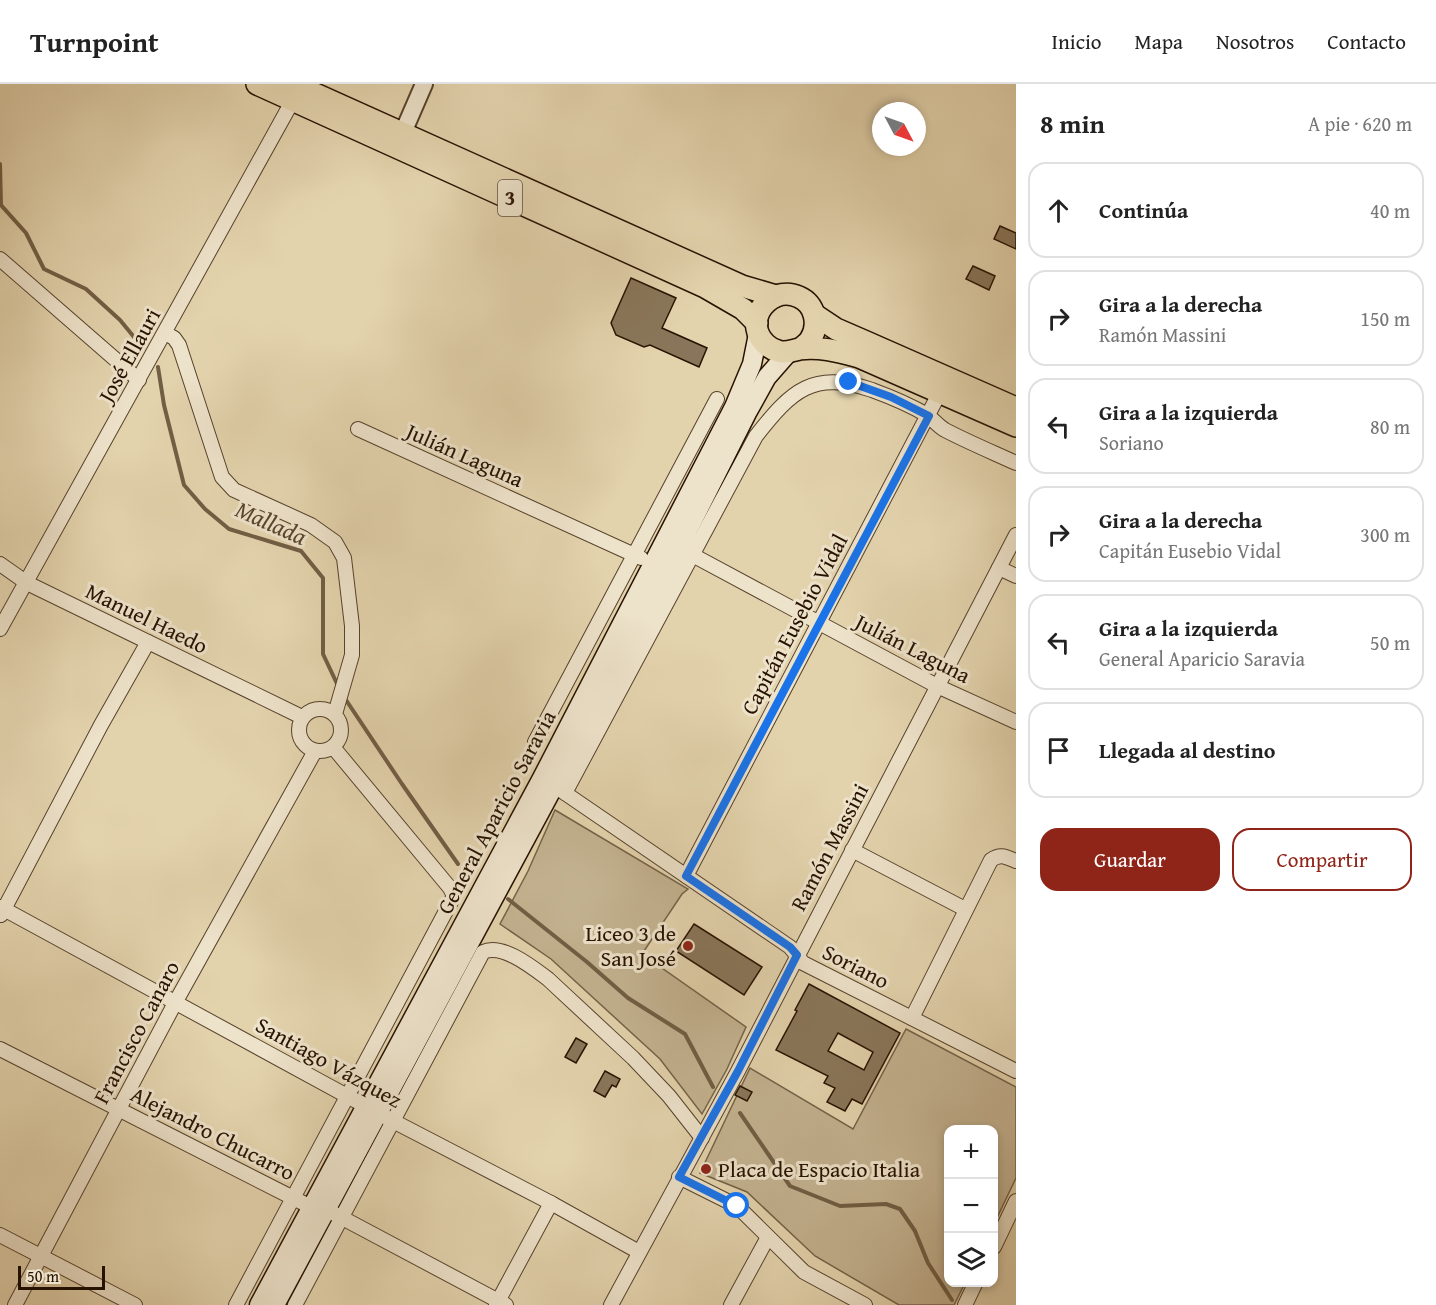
<!DOCTYPE html>
<html lang="es">
<meta charset="utf-8">
<style>
:root{--surface:#fff;--page:#f2f2f2;--text:#222;--muted:#767676;--line:#e0e0e0;--accent:#8f2418}
body{margin:0;font-family:"Gentium Book Plus",serif;background:var(--page);color:var(--text)}
.controls{position:absolute;right:18px;bottom:18px;display:grid;overflow:hidden;border-radius:12px;box-shadow:0 3px 9px #0003}
.controls button{width:54px;height:54px;display:grid;place-items:center;padding:0;border:0;border-bottom:2px solid var(--line);background:var(--surface);color:var(--text);font:30px sans-serif}
.compass{position:absolute;left:872px;top:18px;width:54px;height:54px;border-radius:50%;background:var(--surface);box-shadow:0 3px 9px #0003;rotate:131deg}
.scale{position:absolute;left:18px;bottom:15px;width:87px;box-sizing:border-box;padding-left:6px;border:3px solid #271200;border-top:0;font-size:16px;line-height:21px;white-space:nowrap;color:#271200;-webkit-text-stroke:4px #ede2ca;paint-order:stroke}
.stop{position:absolute;width:18px;height:18px;margin:-14px;border:4px solid #1a73e8;border-radius:50%;background:#fff}
.stop.end{background:#1a73e8;border-color:#fff;box-shadow:0 2px 6px #0008}
.list{margin:0;padding:0;list-style:none}
h2{display:flex;justify-content:space-between;align-items:center;height:78px;margin:0;padding:0 24px;font-size:26px}
h2 small{font-size:20px;font-weight:400;color:var(--muted)}
.list li{display:grid;grid-template-columns:39px 1fr auto;gap:18px;align-items:center;box-sizing:border-box;height:96px;margin:0 12px 12px;padding:0 12px;border:2px solid var(--line);border-radius:18px}
.list b{display:block;font-size:22px;white-space:nowrap}
.list p{margin:0;font-size:20px;white-space:nowrap;color:var(--muted)}
.list em{font-size:20px;font-style:normal;color:var(--muted)}
.actions{display:flex;gap:12px;padding:18px 24px}
.actions a{flex:1;padding:14px 0;border:2px solid var(--accent);border-radius:18px;text-align:center;font-size:21px;color:var(--accent)}
.actions .main{background:var(--accent);color:#fff}
.icon{flex:none;width:33px;height:33px;fill:none;stroke:currentColor;stroke-width:2;stroke-linecap:round;stroke-linejoin:round}
.map{position:relative;flex:none;width:1016px;height:1221px;overflow:hidden}
header{display:flex;align-items:center;gap:36px;box-sizing:border-box;height:84px;padding:0 30px;background:var(--surface);border-bottom:2px solid var(--line)}
header strong{font-size:28px}
nav{display:flex;gap:33px;margin-inline-start:auto;font-size:21px}
main{display:flex}
aside{flex:1;background:var(--surface)}
.map>svg:first-child{display:block}
.green{fill:#c3b290;stroke:#756248;stroke-width:1.5}
.lines{fill:none;stroke-linecap:round;stroke-linejoin:round}
.stream{stroke:#715e44;stroke-width:4}
.building{fill:#89765a;stroke:#271200;stroke-width:1.5;fill-rule:evenodd}
.minor-casing{stroke:#56422b;stroke-width:16}
.tertiary-casing{stroke:#56422b;stroke-width:20}
.secondary-casing{stroke:#271200;stroke-width:21}
.trunk-casing{stroke:#271200;stroke-width:24}
.minor{stroke:#ede2ca;stroke-width:14}
.tertiary{stroke:#ede2ca;stroke-width:16}
.secondary{stroke:#ede2ca;stroke-width:18}
.trunk{stroke:#e3d3ad;stroke-width:21}
.route{stroke:#1a73e8;stroke-width:8}
.poi-dot{fill:#8f2418;stroke:#ede2ca;stroke-width:2}
.labels{text-anchor:middle;stroke-width:6;stroke-linejoin:round;paint-order:stroke}
.shield{fill:#ede2ca;stroke:#62503d;stroke-width:1.5}
.shield-label{font-size:21px;font-weight:bold;fill:#271200}
.street-label{font-size:22px;fill:#271200;stroke:#ede2ca}
.poi-label{font-size:22px;fill:#271200;stroke:#ede2ca;text-anchor:end}
.water-label{font-size:24px;font-style:italic;fill:#59452e;stroke:#ede2ca}
</style>
<header>
<strong>Turnpoint</strong>
<nav><a>Inicio</a><a>Mapa</a><a>Nosotros</a><a>Contacto</a></nav>
</header>
<main>
<div class="map">
<svg width="1016" height="1221" viewBox="0 0 1016 1221">
<rect width="100%" height="100%" fill="#e3d3ad"/>
<filter id="stains"><feTurbulence type="fractalNoise" baseFrequency=".00333" numOctaves="4"/><feColorMatrix values="0 0 0 0 .2 0 0 0 0 .09 0 0 0 0 .02 0 0 0 .5 -.17"/></filter>
<radialGradient id="worn" r=".72"><stop offset=".6" stop-color="#630" stop-opacity="0"/><stop offset="1" stop-color="#630" stop-opacity=".3"/></radialGradient>
<!-- green -->
<g class="green">
<path d="M 555,726 L 688,805 L 682,810 L 642,870 L 746,943 L 727,985 L 702,1030 L 660,975 L 551,875 L 500,840 L 528,787 Z"/>
<path d="M 906,945 L 1016,1003 L 1016,1094 L 994,1140 L 994,1046 L 948,1046 L 948,1198 L 965,1199 L 954,1221 L 899,1221 L 815,1172 L 747,1108 L 700,1089 L 750,984 L 853,1045 Z"/>
</g>
<g class="lines">
<!-- stream -->
<g class="stream">
<path d="M 0,80 L 1,121 L 26,149 L 44,185 L 86,205 L 120,236 L 143,264"/>
<path d="M 158,283 L 164,321 L 184,401 L 205,425 L 229,445 L 301,467 L 323,494 L 323,570 L 339,604"/>
<path d="M 344,613 L 402,700 L 458,780"/>
<path d="M 508,815 L 587,878 L 628,914 L 685,950 L 713,1003"/>
<path d="M 740,1029 L 790,1102 L 840,1122 L 886,1120 L 900,1125 L 915,1147 L 928,1179 L 952,1216"/>
</g>
</g>
<!-- building -->
<g class="building">
<path d="M 1000,142 L 1016,149 L 1016,165 L 994,155 Z"/>
<path d="M 973,182 L 995,192 L 989,206 L 966,195 Z"/>
<path d="M 631,194 L 676,214 L 662,244 L 707,264 L 699,283 L 650,261 L 644,263 L 616,251 L 611,239 Z"/>
<path d="M 694,840 L 762,883 L 744,911 L 676,867 Z"/>
<path d="M 809,900 L 900,949 L 862,1020 L 852,1015 L 845,1027 L 827,1018 L 835,1004 L 824,999 L 828,992 L 776,966 L 797,927 L 795,926 ZM 838,949 L 873,968 L 864,986 L 828,967 Z"/>
<path d="M 576,954 L 587,960 L 576,979 L 565,973 Z"/>
<path d="M 605,987 L 620,995 L 616,1003 L 612,1001 L 605,1013 L 594,1007 Z"/>
<path d="M 740,1002 L 752,1008 L 747,1017 L 735,1011 Z"/>
</g>
<g class="lines">
<!-- minor casing -->
<g class="minor-casing">
<g id="minor">
<path d="M 0,175 L 139,296"/>
<path d="M 165,249 L 174,254 L 179,261 L 222,393 L 234,406 L 311,441 L 335,458 L 344,474 L 352,542 L 352,571 L 335,630"/>
<path d="M 358,345 L 641,474"/>
<path d="M 685,467 L 937,602 L 1016,638"/>
<path d="M 0,480 L 27,499 L 302,633"/>
<path d="M 999,484 L 1016,492"/>
<path d="M 0,545 L 293,16"/>
<circle cx="320" cy="646" r="21"/>
<path d="M 535,658 L 717,315"/>
<path d="M 559,705 L 790,863 L 803,879 L 1016,987"/>
<path d="M 565,709 L 756,352 C 792,306 813,286 872,306 C 891,313 910,321 927,331 C 933,335 938,342 945,346 C 968,358 992,368 1016,379"/>
<path d="M 852,766 L 965,825"/>
<path d="M 686,792 L 940,308"/>
<path d="M 0,823 L 393,1037 L 551,1119 L 639,1168"/>
<path d="M 1,831 L 101,641 L 148,558"/>
<path d="M 912,934 L 991,776 C 1001,769 1006,773 1016,777"/>
<path d="M 0,965 L 311,1123"/>
<path d="M 679,1093 L 737,1122 L 804,1188 L 865,1221"/>
<path d="M 333,1129 L 506,1221"/>
<path d="M 0,1151 L 135,1221"/>
<path d="M 994,1163 L 1016,1117"/>
<path d="M 15,1221 L 175,919 L 315,667"/>
<path d="M 236,1221 L 454,812 L 450,804 L 333,663"/>
<path d="M 295,1221 L 483,868 C 502,859 532,883 548,895 L 633,974 L 669,1012 L 702,1054"/>
<path d="M 496,1221 L 551,1119"/>
<path d="M 611,1221 L 738,987 L 1016,451"/>
<path d="M 731,1221 L 768,1153"/>
<path d="M 965,1221 L 976,1198"/>
</g>
</g>
<!-- tertiary casing -->
<g class="tertiary-casing">
<path id="tertiary" d="M 398,60 L 424,0"/>
</g>
<!-- secondary casing -->
<g class="secondary-casing">
<g id="secondary">
<path d="M 259,1221 L 542,694 L 734,323 L 752,280 L 758,250"/>
<path d="M 275,1221 L 554,702 L 679,464 L 747,329 L 767,293 L 788,269"/>
</g>
</g>
<!-- trunk casing -->
<g class="trunk-casing">
<g id="trunk">
<path d="M 257,0 L 705,203 L 743,225 L 757,239"/>
<path d="M 293,0 L 742,202 L 776,212"/>
<path d="M 815,231 L 836,245 L 866,258 L 1016,324"/>
<path d="M 800,265 C 804,262 808,259 810,256 C 820,241 815,220 799,213 C 776,202 750,225 758,249 C 761,257 769,265 778,267 C 786,270 792,266 800,265 C 819,262 840,268 859,273 L 1016,342"/>
</g>
</g>
<!-- minor -->
<use href="#minor" class="minor"/>
<!-- tertiary -->
<use href="#tertiary" class="tertiary"/>
<!-- secondary -->
<use href="#secondary" class="secondary"/>
<!-- trunk -->
<use href="#trunk" class="trunk"/>
</g>
<g class="lines">
<!-- route -->
<path class="route" d="M 737,1122 L 679,1093 L 738,987 L 797,871 L 790,863 L 686,792 L 929,332 L 891,313 L 849,298"/>
</g>
<!-- markers -->
<g class="poi-dot">
<circle cx="688" cy="862" r="6"/>
<circle cx="706" cy="1085" r="6"/>
</g>
<g class="labels">
<!-- shield labels -->
<rect class="shield" x="498" y="96" width="24" height="36" rx="4.5"/>
<g class="shield-label">
<text x="510" y="121">3</text>
</g>
<!-- street labels -->
<g class="street-label">
<text transform="translate(129 271) rotate(-61)" y="8">José Ellauri</text>
<text transform="translate(465 371) rotate(24)" y="8">Julián Laguna</text>
<text transform="translate(147 534) rotate(26)" y="8">Manuel Haedo</text>
<text transform="translate(794 540) rotate(-62)" y="8">Capitán Eusebio Vidal</text>
<text transform="translate(913 564) rotate(27)" y="8">Julián Laguna</text>
<text transform="translate(496 728) rotate(-62)" y="8">General Aparicio Saravia</text>
<text transform="translate(829 763) rotate(-62)" y="8">Ramón Massini</text>
<text transform="translate(856 882) rotate(27)" y="8">Soriano</text>
<text transform="translate(136 948) rotate(-62)" y="8">Francisco Canaro</text>
<text transform="translate(329 978) rotate(29)" y="8">Santiago Vázquez</text>
<text transform="translate(213 1049) rotate(27)" y="8">Alejandro Chucarro</text>
</g>
<!-- poi labels -->
<g class="poi-label">
<text x="676" y="857">Liceo 3 de<tspan x="676" dy="25">San José</tspan></text>
<text x="718" y="1093" text-anchor="start">Placa de Espacio Italia</text>
</g>
<!-- water labels -->
<g class="water-label">
<text transform="translate(271 439) rotate(24)" y="8">Mallada</text>
</g>
</g>
<rect width="100%" height="100%" filter="url(#stains)"/>
<rect width="100%" height="100%" fill="url(#worn)"/>
</svg>
<div class="controls">
<button>+</button>
<button>−</button>
<button><svg class="icon" aria-label="layers" viewBox="0 0 24 24"><path d="M12 4l9 5-9 5-9-5zM3 14l9 5 9-5"/></svg></button>
</div>
<svg class="compass" viewBox="-18 -18 36 36"><path d="M0-13l5 13h-10z" fill="#e53935"/><path d="M0 13l5-13h-10z" fill="#767676"/></svg>
<div class="scale">50 m</div>
<div class="stop" style="left:737px;top:1122px"></div>
<div class="stop end" style="left:849px;top:298px"></div>
</div>
<aside>
<h2>8 min<small>A pie · 620 m</small></h2>
<ul class="list">
<li><svg class="icon" aria-label="ahead" viewBox="0 0 24 24"><path d="M12 20V5M6 11l6-6 6 6"/></svg><div><b>Continúa</b></div><em>40 m</em></li>
<li><svg class="icon" aria-label="right" viewBox="0 0 24 24"><path d="M7 20v-9h11M14 6l5 5-5 5"/></svg><div><b>Gira a la derecha</b><p>Ramón Massini</p></div><em>150 m</em></li>
<li><svg class="icon" aria-label="left" viewBox="0 0 24 24"><path d="M17 20v-9H6M10 6l-5 5 5 5"/></svg><div><b>Gira a la izquierda</b><p>Soriano</p></div><em>80 m</em></li>
<li><svg class="icon" aria-label="right" viewBox="0 0 24 24"><path d="M7 20v-9h11M14 6l5 5-5 5"/></svg><div><b>Gira a la derecha</b><p>Capitán Eusebio Vidal</p></div><em>300 m</em></li>
<li><svg class="icon" aria-label="left" viewBox="0 0 24 24"><path d="M17 20v-9H6M10 6l-5 5 5 5"/></svg><div><b>Gira a la izquierda</b><p>General Aparicio Saravia</p></div><em>50 m</em></li>
<li><svg class="icon" aria-label="arrive" viewBox="0 0 24 24"><path d="M6 21V4h12l-3 4 3 4H6"/></svg><div><b>Llegada al destino</b></div></li>
</ul>
<div class="actions"><a class="main">Guardar</a><a>Compartir</a></div>
</aside>
</main>
